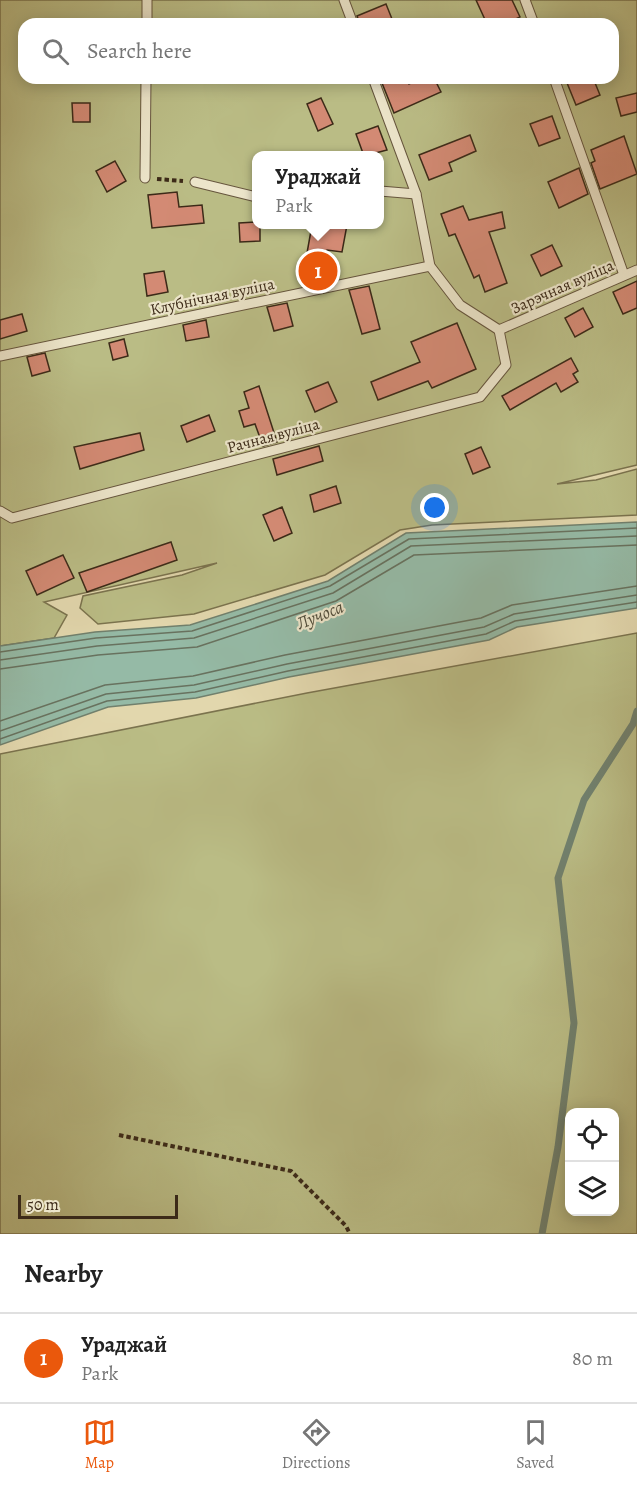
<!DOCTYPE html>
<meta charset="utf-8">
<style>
:root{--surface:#fff;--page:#f2f2f2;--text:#222;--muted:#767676;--line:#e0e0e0;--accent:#ea580c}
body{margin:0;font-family:Alegreya,serif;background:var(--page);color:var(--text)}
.controls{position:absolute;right:18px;bottom:18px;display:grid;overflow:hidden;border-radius:12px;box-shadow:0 3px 15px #0003}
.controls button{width:54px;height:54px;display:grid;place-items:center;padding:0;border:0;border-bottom:2px solid var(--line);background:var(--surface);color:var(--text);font:30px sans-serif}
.scale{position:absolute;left:18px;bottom:15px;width:160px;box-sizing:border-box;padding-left:6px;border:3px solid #3c2a18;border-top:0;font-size:16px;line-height:21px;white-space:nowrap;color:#3c2a18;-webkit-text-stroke:4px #ece5ca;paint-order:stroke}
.you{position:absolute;left:435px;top:508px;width:21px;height:21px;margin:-15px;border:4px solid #fff;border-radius:50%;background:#1a73e8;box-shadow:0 0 0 9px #1a73e833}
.badge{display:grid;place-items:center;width:39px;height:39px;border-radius:50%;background:var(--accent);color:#fff;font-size:20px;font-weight:700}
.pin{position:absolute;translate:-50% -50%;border:3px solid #fff;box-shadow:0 2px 6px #0006}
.popup{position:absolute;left:252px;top:151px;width:132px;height:78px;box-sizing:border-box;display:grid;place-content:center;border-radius:12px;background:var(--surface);filter:drop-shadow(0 2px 4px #0005);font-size:20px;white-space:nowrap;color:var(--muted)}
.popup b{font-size:22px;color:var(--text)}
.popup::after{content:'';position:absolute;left:50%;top:100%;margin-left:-12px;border:12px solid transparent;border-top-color:var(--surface)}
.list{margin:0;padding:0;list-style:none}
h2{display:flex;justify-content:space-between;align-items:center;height:78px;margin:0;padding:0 24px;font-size:26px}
h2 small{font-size:20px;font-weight:400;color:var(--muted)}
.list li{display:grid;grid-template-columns:39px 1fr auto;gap:18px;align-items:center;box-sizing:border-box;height:90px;padding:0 24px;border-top:2px solid var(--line)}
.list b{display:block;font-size:22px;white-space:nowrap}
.list p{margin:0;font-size:20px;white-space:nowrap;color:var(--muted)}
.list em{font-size:20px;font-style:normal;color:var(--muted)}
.icon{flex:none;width:33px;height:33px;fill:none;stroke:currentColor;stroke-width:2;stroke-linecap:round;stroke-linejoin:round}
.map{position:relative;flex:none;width:637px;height:1234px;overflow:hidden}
.search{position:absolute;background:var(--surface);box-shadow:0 3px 15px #0003;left:18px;right:18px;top:18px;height:66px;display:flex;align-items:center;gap:15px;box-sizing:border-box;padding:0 21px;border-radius:18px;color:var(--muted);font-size:22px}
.sheet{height:168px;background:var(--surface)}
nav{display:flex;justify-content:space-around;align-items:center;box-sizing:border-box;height:84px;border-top:2px solid var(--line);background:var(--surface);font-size:16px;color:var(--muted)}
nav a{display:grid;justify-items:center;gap:3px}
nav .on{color:var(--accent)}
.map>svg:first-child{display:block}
.green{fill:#babc85;stroke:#7b734e;stroke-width:1.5;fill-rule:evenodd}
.water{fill:#95baa6;stroke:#71806d;stroke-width:1.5}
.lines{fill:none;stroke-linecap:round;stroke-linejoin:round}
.shore{stroke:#68725f;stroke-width:1.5}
.stream{stroke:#71806d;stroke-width:7}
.building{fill:#d38a74;stroke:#3c2a18;stroke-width:1.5}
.service-casing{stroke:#66553d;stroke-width:11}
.path{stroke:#3c2a18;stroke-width:4;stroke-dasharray:4.5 3;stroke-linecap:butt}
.service{stroke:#ece5ca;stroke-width:9}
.labels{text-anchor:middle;stroke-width:4.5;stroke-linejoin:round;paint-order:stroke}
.street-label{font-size:16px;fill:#3c2a18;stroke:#ece5ca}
.water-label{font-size:18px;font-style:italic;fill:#524e3c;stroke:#ece5ca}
</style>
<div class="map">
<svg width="637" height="1234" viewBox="0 0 637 1234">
<rect width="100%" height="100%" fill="#e2d7ad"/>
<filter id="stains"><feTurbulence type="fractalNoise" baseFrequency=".00333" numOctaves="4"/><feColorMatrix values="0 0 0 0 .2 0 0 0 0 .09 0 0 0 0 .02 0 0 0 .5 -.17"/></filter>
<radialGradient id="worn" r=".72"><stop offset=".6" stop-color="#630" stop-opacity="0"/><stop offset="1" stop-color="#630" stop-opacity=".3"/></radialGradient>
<!-- green -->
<g class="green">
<path d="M 0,0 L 637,0 L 637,465 L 557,484 L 596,480 L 637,469 L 637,515 L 432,525 L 400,530 L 325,575 L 194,614 L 98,624 L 80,608 L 83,596 L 182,575 L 217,563 L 44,602 L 67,615 L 54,638 L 0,646 ZM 24,24 L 613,24 L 613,78 L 24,78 ZM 256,156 L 380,156 L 380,224 L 256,224 Z"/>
<path d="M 637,633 L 637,1234 L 0,1234 L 0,754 L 307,693 ZM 614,1112 L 614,1212 L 570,1212 L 570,1112 Z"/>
</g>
<!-- water -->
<path class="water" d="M 637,522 L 637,608 L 517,627 L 489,640 L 289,677 L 196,698 L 108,707 L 0,745 L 0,646 L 95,632 L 190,625 L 328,581 L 406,533 Z"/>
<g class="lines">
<!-- shore -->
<g class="shore">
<path d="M 0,652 L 96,638 L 192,631 L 330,586 L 409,539 L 637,528"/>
<path d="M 0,660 L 97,646 L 194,638 L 333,593 L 411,546 L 637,536"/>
<path d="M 0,669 L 98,655 L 197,647 L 336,601 L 414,555 L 637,545"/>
<path d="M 0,721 L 105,685 L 193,676 L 285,655 L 481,618 L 512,605 L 637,586"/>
<path d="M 0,731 L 106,694 L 194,685 L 287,664 L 484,627 L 514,614 L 637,595"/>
<path d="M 0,739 L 107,701 L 195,692 L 288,671 L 486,634 L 515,621 L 637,602"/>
</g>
<!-- stream -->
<path class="stream" d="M 542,1234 L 558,1147 L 574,1023 L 558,878 L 584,800 L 633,724 L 637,711"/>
</g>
<!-- building -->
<g class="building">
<path d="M 476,0 L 512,0 L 520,17 L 505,24 L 487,24 Z"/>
<path d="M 386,4 L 394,24 L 360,24 L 357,16 Z"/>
<path d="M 380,78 L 407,78 L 409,84 L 422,78 L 434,78 L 441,92 L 394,113 Z"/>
<path d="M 565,78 L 593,78 L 600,95 L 576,105 Z"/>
<path d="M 637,93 L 637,112 L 621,116 L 616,98 Z"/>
<path d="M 321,98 L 333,124 L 318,131 L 307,104 Z"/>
<path d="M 72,103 L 90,103 L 90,122 L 73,122 Z"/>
<path d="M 552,116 L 560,138 L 539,146 L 530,124 Z"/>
<path d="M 378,126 L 387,150 L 364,156 L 356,134 Z"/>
<path d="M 470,135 L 476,151 L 449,163 L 452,171 L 429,180 L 419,155 Z"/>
<path d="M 624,136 L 637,174 L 600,189 L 591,163 L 595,161 L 591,150 Z"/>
<path d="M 115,161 L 126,181 L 107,192 L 96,171 Z"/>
<path d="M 579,168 L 588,194 L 559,208 L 548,182 Z"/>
<path d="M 177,192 L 179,207 L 202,205 L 204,223 L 152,228 L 148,195 Z"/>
<path d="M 463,206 L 469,220 L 502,212 L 505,228 L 489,232 L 507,283 L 485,292 L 479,275 L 474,278 L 455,234 L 449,236 L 441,214 Z"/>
<path d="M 256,222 L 260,225 L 260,241 L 240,242 L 239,223 Z"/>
<path d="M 312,225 L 347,225 L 342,252 L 327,250 L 325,256 L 307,253 Z"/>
<path d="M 552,245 L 562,266 L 541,276 L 531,255 Z"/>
<path d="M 164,271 L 168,292 L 147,296 L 144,274 Z"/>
<path d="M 637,281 L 637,308 L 623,314 L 613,292 Z"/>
<path d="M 369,286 L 380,329 L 362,334 L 349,290 Z"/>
<path d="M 287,303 L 293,326 L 274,331 L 267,307 Z"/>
<path d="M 583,308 L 593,327 L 575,337 L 565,318 Z"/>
<path d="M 22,314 L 27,331 L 0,339 L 0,320 Z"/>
<path d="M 206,320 L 209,337 L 186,341 L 183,325 Z"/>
<path d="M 457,323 L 476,369 L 432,388 L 428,381 L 378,400 L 371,382 L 420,362 L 411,342 Z"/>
<path d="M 124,339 L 128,356 L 113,360 L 109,343 Z"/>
<path d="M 45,353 L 50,371 L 32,376 L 27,357 Z"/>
<path d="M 571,358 L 578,371 L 573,374 L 578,382 L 561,392 L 556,383 L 510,410 L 502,396 Z"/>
<path d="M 328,382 L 337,402 L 315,412 L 306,391 Z"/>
<path d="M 259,386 L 277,442 L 263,446 L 255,424 L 244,427 L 239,411 L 249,408 L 244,392 Z"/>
<path d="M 209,415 L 215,431 L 187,442 L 181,426 Z"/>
<path d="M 140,433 L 144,450 L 80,469 L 74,447 Z"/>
<path d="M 319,446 L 323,461 L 277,475 L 273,459 Z"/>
<path d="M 481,447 L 490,467 L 473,474 L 465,454 Z"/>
<path d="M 336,486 L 341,503 L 314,512 L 310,495 Z"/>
<path d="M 282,507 L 292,533 L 274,541 L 263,515 Z"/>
<path d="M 171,542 L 177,560 L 87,592 L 79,573 Z"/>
<path d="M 63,555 L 74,578 L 37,595 L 26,571 Z"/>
</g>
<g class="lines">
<!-- service casing -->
<g class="service-casing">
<g id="service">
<path d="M 344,0 L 353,24"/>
<path d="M 525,0 L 534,24"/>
<path d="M 147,24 L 147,0"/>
<path d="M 373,78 L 416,194 L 430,266 L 460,305 L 499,330"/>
<path d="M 554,78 L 624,275"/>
<path d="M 145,178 L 146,78"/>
<path d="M 195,182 L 256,197"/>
<path d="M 380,191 L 416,194"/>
<path d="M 499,330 L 637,270"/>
<path d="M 0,356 L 430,266"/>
<path d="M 0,511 L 12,518 L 480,397 L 506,365 L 499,330"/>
</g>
</g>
<!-- path -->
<g class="path">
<path d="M 157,179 L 183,181"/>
<path d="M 119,1135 L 291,1171 L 346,1226 L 350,1234"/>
</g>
<!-- service -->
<use href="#service" class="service"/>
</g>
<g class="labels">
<!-- street labels -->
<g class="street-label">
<text transform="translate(562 286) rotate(-24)" y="6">Зарэчная вуліца</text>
<text transform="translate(212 296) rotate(-12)" y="6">Клубнічная вуліца</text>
<text transform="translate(273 435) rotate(-15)" y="6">Рачная вуліца</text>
</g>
<!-- water labels -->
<g class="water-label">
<text transform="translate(320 615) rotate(-22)" y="6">Лучоса</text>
</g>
</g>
<rect width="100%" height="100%" filter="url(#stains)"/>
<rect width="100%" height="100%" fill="url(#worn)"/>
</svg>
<div class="controls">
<button><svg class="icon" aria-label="locate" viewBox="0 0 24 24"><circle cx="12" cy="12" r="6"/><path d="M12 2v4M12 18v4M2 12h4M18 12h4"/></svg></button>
<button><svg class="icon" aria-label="layers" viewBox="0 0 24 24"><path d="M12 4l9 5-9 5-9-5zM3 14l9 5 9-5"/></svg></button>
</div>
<div class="scale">50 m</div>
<div class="you"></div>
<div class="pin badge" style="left:318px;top:271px">1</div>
<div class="popup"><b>Ураджай</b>Park</div>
<div class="search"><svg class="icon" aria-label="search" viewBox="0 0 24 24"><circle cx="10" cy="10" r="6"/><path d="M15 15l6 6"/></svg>Search here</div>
</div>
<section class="sheet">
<h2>Nearby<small></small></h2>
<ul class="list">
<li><span class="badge">1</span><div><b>Ураджай</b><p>Park</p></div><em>80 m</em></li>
</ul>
</section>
<nav>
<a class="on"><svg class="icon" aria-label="map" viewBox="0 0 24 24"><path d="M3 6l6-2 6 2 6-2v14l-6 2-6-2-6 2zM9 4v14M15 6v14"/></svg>Map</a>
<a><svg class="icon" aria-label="directions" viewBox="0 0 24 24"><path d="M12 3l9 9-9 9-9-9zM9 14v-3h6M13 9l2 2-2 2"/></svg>Directions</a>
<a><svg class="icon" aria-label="saved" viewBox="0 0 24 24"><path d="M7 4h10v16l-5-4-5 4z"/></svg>Saved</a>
</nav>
